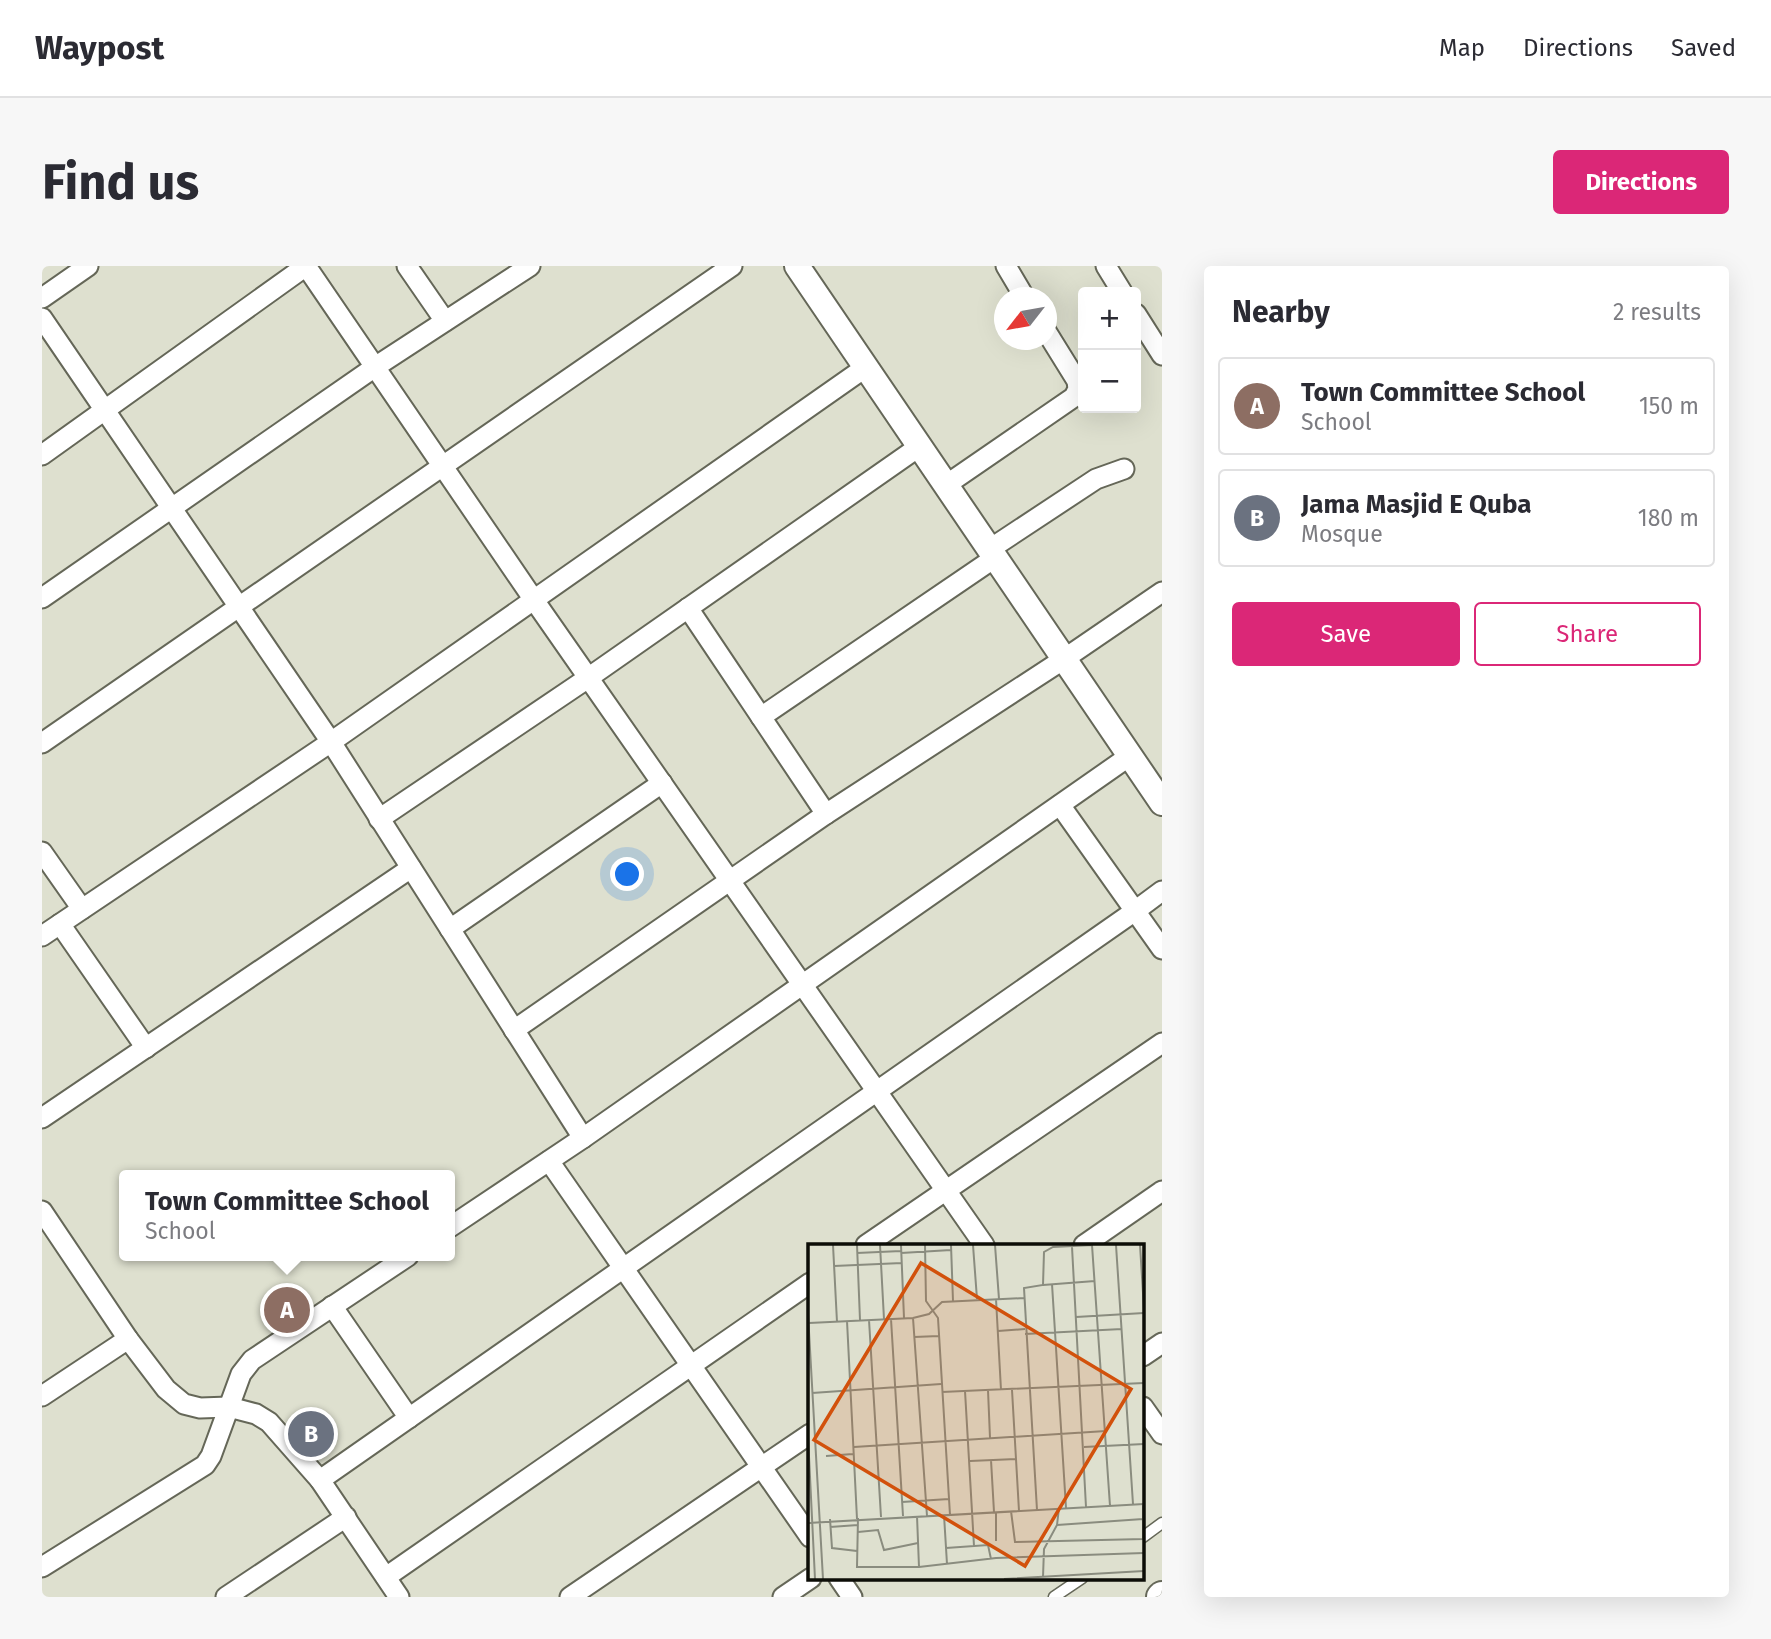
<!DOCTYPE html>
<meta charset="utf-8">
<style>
:root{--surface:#fff;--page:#f7f7f7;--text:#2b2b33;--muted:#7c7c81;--line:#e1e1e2;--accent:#db2777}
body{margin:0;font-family:"Fira Sans",sans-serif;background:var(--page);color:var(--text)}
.controls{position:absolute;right:21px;top:21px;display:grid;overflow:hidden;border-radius:7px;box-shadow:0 7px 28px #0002}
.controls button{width:63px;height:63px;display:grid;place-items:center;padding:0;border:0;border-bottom:2px solid var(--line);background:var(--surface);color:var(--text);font:35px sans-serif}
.compass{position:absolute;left:952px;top:21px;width:63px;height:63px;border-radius:50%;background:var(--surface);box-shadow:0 7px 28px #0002;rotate:239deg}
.you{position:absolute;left:586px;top:609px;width:24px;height:24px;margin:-18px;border:5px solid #fff;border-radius:50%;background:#1a73e8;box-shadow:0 0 0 10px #1a73e833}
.badge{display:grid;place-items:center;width:46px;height:46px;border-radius:50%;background:var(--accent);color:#fff;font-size:23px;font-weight:700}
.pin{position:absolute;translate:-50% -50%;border:4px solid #fff;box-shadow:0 2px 7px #0006}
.popup{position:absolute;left:77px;top:904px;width:336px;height:91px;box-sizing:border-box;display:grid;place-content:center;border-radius:7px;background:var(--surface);filter:drop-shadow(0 2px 5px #0005);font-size:23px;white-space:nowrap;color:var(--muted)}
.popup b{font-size:26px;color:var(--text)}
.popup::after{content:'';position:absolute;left:50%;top:100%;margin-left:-14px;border:14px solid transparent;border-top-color:var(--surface)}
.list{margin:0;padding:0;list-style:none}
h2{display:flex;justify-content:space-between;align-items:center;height:91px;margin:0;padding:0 28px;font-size:30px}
h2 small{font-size:23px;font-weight:400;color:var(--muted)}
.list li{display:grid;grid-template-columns:46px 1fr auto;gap:21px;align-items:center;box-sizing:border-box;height:98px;margin:0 14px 14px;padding:0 14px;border:2px solid var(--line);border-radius:7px}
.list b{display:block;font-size:26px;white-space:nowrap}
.list p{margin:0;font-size:23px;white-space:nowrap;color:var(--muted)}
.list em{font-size:23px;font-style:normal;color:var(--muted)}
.actions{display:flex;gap:14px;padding:21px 28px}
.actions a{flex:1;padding:16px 0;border:2px solid var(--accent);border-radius:7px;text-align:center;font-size:24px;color:var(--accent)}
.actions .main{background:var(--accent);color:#fff}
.map{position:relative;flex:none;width:1120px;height:1331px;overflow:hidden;border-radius:7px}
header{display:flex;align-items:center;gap:42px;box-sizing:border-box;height:98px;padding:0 35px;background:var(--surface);border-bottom:2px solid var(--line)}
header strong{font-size:33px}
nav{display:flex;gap:38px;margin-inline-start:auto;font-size:24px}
.intro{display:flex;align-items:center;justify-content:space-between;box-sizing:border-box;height:168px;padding:0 42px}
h1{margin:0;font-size:49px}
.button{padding:18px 32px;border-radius:7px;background:var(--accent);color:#fff;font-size:24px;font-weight:700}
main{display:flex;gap:42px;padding:0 42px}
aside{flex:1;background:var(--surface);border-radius:7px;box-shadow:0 7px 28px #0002}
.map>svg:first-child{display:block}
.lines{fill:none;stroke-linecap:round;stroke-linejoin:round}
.service-casing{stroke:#656758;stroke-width:13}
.minor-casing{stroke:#656758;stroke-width:23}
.tertiary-casing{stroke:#656758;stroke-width:28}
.secondary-casing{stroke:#656758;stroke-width:32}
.service{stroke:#fff;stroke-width:10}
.minor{stroke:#fff;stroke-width:19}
.tertiary{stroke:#fff;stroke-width:24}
.secondary{stroke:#fff;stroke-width:28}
.inset-road{fill:none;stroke:#8a8c7f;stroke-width:2}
.view{fill:#d2510c;fill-opacity:0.15;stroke:#d2510c;stroke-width:3.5}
.inset-edge{fill:none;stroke:#0c0d07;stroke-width:3.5}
</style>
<header>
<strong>Waypost</strong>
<nav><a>Map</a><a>Directions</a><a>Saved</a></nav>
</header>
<div class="intro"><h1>Find us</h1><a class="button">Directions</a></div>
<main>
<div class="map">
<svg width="1120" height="1331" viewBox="0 0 1120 1331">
<rect width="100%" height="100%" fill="#dee0cf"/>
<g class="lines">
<!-- service casing -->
<g class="service-casing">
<g id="service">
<path d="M 1101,1271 L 1120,1257"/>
<path d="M 1012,1331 L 1040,1312"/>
</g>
</g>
<!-- minor casing -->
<g class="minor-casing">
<g id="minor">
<path d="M 264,0 L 492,334 L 942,979"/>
<path d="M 365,0 L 403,55"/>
<path d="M 964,0 L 983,32"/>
<path d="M 1064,0 L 1080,26"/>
<path d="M 0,32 L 46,0"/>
<path d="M 1094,48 L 1120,89"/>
<path d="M 0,52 L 289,476 L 541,872"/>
<path d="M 0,189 L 264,0"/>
<path d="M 904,219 L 1032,131 L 1036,123 L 1035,115 L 1004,65"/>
<path d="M 948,283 L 1054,213 L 1082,203"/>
<path d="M 0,332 L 333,101 L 488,0"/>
<path d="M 646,342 L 784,548"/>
<path d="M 719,451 L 954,291"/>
<path d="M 0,477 L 690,0"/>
<path d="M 1018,539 L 1120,683"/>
<path d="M 337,553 L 546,412 L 878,180"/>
<path d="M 0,586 L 40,643"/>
<path d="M 18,658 L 104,782"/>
<path d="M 408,663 L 620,517"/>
<path d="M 0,670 L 289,476 L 824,101"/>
<path d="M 472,764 L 784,548 L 1022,393 L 1120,326"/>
<path d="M 0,852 L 369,602"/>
<path d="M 507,895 L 768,1271"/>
<path d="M 0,945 L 86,1073 L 124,1123 L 142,1138 L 158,1142 L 187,1141 L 214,1148 L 227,1156 L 278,1214 L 357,1331"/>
<path d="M 408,961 L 541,872 L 1089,489"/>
<path d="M 824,979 L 1120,777"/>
<path d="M 1042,979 L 1120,925"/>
<path d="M 290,1040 L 367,1152"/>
<path d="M 1101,1090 L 1120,1077"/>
<path d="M 0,1130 L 86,1073"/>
<path d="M 1101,1141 L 1120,1168"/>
<path d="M 278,1214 L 1093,645 L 1120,625"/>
<path d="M 0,1301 L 163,1199 L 169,1190 L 199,1108 L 210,1094 L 366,990"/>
<path d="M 344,1311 L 768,1017"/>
<path d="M 797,1312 L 810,1331"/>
<path d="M 184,1331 L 304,1251"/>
<path d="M 528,1331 L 768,1168"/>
<path d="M 741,1331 L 769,1312"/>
</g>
</g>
<!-- tertiary casing -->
<g class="tertiary-casing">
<path id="tertiary" d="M 755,0 L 1120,537"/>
</g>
<!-- secondary casing -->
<g class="secondary-casing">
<path id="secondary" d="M 1119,1331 L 1120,1330"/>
</g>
<!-- service -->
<use href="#service" class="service"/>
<!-- minor -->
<use href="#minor" class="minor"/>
<!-- tertiary -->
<use href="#tertiary" class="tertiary"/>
<!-- secondary -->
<use href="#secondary" class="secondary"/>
</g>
<!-- overview -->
<g transform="translate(766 978)">
<rect width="336" height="336" fill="#dee0cf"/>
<path class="inset-road" d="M 25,1 L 29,78M 49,1 L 52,76M 72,1 L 76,75M 93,1 L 96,74M 117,1 L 118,57 L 130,74 L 142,271M 143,1 L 145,57M 165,1 L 169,55M 187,1 L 191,55M 284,1 L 302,262M 308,1 L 325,260M 332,1 L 336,65M 264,3 L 278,263M 49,9 L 93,7M 93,9 L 143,6M 26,22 L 94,19M 244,40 L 258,264M 235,41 L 287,37M 188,55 L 193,146M 0,70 L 15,335M 268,73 L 336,69M 105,74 L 119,272M 83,75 L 95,272M 61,76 L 73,273M 39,77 L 49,275M 1,79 L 105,74 L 121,70 L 134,58 L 216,54M 190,87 L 217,85M 217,90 L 314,85M 106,93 L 131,92M 180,146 L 182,194M 204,146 L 211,267M 157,147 L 166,302M 134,148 L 336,139M 4,149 L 133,140M 0,192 L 7,335M 46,203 L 298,187M 276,203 L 336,200M 18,212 L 45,210M 183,216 L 186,268M 162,217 L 208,215M 94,258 L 141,255M 229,266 L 216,44 L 235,41 L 236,8 L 245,3 L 285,1M 203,267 L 207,298 L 336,295M 188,268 L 188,297M 136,271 L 139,320M 109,272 L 111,323M 50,274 L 49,323 L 111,323 L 188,314 L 336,309M 22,275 L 24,304 L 49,307M 0,279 L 336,260M 249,281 L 335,275M 22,283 L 50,281M 50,288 L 70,286 L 76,306 L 110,299M 335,295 L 335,260M 138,304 L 180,301 L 183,315M 235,333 L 236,305 L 249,281 L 251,264M 196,335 L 336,327"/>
<path class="view" d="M 113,19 L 323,145 L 217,322 L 6,196 Z"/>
<rect width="336" height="336" class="inset-edge"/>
</g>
</svg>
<div class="controls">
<button>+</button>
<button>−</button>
</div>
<svg class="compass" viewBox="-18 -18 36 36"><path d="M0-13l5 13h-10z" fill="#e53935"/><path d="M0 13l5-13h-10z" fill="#7c7c81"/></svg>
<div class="you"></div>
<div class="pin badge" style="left:245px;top:1044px;background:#8d6e63">A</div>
<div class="popup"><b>Town Committee School</b>School</div>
<div class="pin badge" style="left:269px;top:1168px;background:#6b7280">B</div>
</div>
<aside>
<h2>Nearby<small>2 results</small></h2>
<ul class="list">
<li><span class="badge" style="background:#8d6e63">A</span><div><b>Town Committee School</b><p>School</p></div><em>150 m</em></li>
<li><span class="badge" style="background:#6b7280">B</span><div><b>Jama Masjid E Quba</b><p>Mosque</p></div><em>180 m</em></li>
</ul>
<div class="actions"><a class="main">Save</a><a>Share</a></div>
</aside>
</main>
